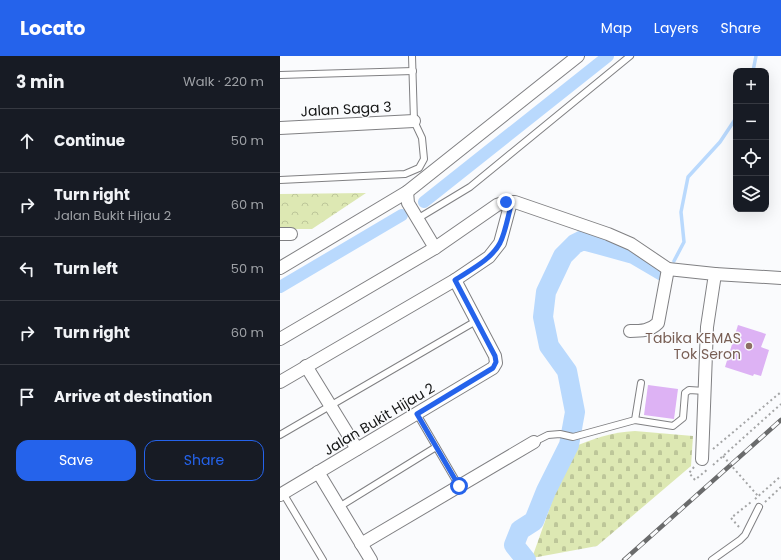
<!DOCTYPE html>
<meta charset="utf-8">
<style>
:root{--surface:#171b24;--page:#242831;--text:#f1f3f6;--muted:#9ea1a6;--line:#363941;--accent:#2563eb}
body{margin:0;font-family:Poppins,sans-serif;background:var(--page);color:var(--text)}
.controls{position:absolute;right:12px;top:12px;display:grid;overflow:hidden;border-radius:8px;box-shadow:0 4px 16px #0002}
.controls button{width:36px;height:36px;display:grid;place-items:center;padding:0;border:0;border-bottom:1px solid var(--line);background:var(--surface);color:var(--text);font:20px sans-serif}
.stop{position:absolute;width:12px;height:12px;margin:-9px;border:3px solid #2563eb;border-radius:50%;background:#fff}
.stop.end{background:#2563eb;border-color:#fff;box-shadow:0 1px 4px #0008}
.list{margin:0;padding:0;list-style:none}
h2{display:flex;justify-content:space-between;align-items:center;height:52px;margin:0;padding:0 16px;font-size:17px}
h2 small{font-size:13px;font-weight:400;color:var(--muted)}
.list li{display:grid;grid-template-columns:26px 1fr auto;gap:12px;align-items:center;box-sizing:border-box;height:64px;padding:0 16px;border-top:1px solid var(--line)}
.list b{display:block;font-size:15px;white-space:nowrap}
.list p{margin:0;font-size:13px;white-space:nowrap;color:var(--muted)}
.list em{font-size:13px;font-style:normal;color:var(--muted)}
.actions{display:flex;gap:8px;padding:12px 16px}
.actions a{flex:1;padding:9px 0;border:1px solid var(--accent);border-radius:12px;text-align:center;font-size:14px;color:var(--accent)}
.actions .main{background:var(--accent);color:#fff}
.icon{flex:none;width:22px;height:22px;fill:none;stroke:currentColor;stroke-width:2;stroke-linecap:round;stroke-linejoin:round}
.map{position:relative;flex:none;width:501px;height:504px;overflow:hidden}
header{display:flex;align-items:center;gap:24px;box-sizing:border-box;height:56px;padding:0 20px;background:var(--accent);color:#fff}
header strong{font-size:19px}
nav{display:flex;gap:22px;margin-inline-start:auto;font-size:14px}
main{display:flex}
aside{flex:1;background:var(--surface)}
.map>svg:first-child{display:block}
.forest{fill:url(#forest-crowns)}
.cemetery{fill:url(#cemetery-stones)}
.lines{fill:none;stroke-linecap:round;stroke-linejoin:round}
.stream{stroke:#b9d9fd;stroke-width:3.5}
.canal{stroke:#b9d9fd;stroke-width:12}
.river{stroke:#b9d9fd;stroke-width:20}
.building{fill:#ddb2f4}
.service-casing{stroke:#808083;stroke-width:8}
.minor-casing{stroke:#808083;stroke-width:14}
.path{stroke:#a4a5a6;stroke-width:2;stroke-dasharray:2 3;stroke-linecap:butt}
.service{stroke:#fff;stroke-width:6}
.minor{stroke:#fff;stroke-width:12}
.rail-casing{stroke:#6a6b6c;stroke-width:4.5}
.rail{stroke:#fafbfd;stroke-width:3;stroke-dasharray:9;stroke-linecap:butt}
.path-bridge{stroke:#a4a5a6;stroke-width:2;stroke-dasharray:2 3;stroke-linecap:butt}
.route{stroke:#2563eb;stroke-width:5}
.education-dot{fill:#8d6e63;stroke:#fafbfd;stroke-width:1.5}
.labels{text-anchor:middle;stroke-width:3;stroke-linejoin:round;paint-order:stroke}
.street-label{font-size:14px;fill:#141515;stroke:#fafbfd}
.education-label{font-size:14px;fill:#785e54;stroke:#fafbfd;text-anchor:end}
</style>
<header>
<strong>Locato</strong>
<nav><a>Map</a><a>Layers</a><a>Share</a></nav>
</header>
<main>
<aside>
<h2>3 min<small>Walk · 220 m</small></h2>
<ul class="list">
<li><svg class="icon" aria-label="ahead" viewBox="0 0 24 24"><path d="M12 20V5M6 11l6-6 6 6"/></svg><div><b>Continue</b></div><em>50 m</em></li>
<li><svg class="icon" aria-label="right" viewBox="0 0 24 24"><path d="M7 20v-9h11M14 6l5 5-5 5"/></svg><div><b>Turn right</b><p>Jalan Bukit Hijau 2</p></div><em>60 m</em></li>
<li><svg class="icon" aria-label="left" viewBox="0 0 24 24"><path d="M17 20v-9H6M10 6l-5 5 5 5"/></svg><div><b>Turn left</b></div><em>50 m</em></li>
<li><svg class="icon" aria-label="right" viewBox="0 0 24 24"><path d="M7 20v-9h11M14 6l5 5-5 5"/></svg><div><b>Turn right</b></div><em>60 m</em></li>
<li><svg class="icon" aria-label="arrive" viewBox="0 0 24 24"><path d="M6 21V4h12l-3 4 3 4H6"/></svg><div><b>Arrive at destination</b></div></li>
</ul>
<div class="actions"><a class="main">Save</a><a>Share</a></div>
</aside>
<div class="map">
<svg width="501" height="504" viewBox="0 0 501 504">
<defs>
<pattern id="forest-crowns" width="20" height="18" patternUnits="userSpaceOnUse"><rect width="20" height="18" fill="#dde8b3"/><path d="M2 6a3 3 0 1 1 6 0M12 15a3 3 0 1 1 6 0" fill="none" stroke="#bdc699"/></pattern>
<pattern id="cemetery-stones" width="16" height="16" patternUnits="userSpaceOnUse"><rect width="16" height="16" fill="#dde8b3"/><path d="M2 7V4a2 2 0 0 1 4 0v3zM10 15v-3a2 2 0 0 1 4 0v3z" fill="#bdc699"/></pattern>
</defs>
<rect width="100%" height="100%" fill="#fafbfd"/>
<!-- forest -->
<path class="forest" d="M 86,137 L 32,173 L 0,173 L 0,138 Z"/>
<!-- cemetery -->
<path class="cemetery" d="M 355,375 L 413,380 L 411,410 L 317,490 L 252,502 L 291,392 C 312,383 332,376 355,375 Z"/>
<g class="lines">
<!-- stream -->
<g class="stream">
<path d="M 473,15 L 476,0"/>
<path d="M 394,205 L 404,186 L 401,156 L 408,121 L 440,86 L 456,62"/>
</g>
<!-- canal -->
<g class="canal">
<path d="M 144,146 L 328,0"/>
<path d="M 0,231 L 122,159"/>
</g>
<!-- river -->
<path class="river" d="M 246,504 L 234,489 L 240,474 L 254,465 L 266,435 L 289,389 L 295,356 L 287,315 L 269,290 L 263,261 L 266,236 L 283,200 L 295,188 L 303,184 L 354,198 L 383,215"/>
</g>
<!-- building -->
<g class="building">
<path d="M 458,269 L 486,278 L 481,291 L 489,294 L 481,320 L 474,318 L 473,320 L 445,311 Z"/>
<path d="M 368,329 L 398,333 L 394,363 L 364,359 Z"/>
</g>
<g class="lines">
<!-- service casing -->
<g class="service-casing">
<g id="service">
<path d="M 0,19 L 133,15"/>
<path d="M 0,124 L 125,118 L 139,112 L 144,103 L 142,82 L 134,65 L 132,0"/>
<path d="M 137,163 L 190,131 L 350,0"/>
<path d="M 137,358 L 179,430"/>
<path d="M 355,364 L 361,327"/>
<path d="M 0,379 L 196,265"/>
<path d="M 254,386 L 268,379 L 280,378 L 293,381 L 355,364 L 393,370 L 403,362 L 405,337 L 409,334 L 425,335"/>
<path d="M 3,437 L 43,504"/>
<path d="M 59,451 L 156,391"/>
<path d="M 432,504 L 460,484 L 465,479 L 479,451"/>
</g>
</g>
<!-- minor casing -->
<g class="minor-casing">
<g id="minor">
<path d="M 0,72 L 134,65"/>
<path d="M 127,136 L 128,147 L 155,192"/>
<path d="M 0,178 L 11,178"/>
<path d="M 0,212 L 127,136 L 298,0"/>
<path d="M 435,218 L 501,222"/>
<path d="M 350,275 C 361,275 370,275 378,267 L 388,213"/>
<path d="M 0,283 L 155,192 L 217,149 L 226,146 L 235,146 L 328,178 L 351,188 L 388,213 L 435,218 L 427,271 L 422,403"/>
<path d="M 26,310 L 77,393"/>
<path d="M 0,326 L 175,224 L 209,201 L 220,187 L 231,146"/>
<path d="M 38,416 L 91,504"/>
<path d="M 0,439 L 213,312 L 216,307 L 215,300 L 175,224"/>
<path d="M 81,488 L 254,386"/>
</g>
</g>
<!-- path -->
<g class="path">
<path d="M 433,393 L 501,336"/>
<path d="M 433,409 L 501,348"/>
<path d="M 414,411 L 409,417 L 415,424 L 428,413"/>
<path d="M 475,443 L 501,420"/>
<path d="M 485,446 L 501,431"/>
<path d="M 459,471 L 451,462 L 471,446"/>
</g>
<!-- service -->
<use href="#service" class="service"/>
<!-- minor -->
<use href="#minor" class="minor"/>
<!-- rail casing -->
<g class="rail-casing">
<path id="rail" d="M 344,504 L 501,364"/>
</g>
<!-- rail -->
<use href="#rail" class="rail"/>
<!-- path-bridge -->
<path class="path-bridge" d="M 443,400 L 478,440"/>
</g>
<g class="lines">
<!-- route -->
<path class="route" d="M 179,430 L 137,358 L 213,312 L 216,306 L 215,300 L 175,224 C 190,214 211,204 220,187 C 226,175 228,159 232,146 L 226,146"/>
</g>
<!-- markers -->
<circle class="education-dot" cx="469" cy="290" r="4"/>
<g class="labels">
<!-- street labels -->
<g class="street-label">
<text transform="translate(66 53) rotate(-3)" y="5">Jalan Saga 3</text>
<text transform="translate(99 363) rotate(-31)" y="5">Jalan Bukit Hijau 2</text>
</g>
<!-- education labels -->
<g class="education-label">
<text x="461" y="287">Tabika KEMAS<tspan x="461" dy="16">Tok Seron</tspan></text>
</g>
</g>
</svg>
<div class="controls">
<button>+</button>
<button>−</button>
<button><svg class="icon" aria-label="locate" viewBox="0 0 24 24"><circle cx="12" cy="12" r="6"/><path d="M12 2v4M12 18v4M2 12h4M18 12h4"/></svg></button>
<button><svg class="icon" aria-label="layers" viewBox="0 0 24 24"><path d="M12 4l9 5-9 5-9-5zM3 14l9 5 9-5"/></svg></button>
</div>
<div class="stop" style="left:179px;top:430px"></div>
<div class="stop end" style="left:226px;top:146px"></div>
</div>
</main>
